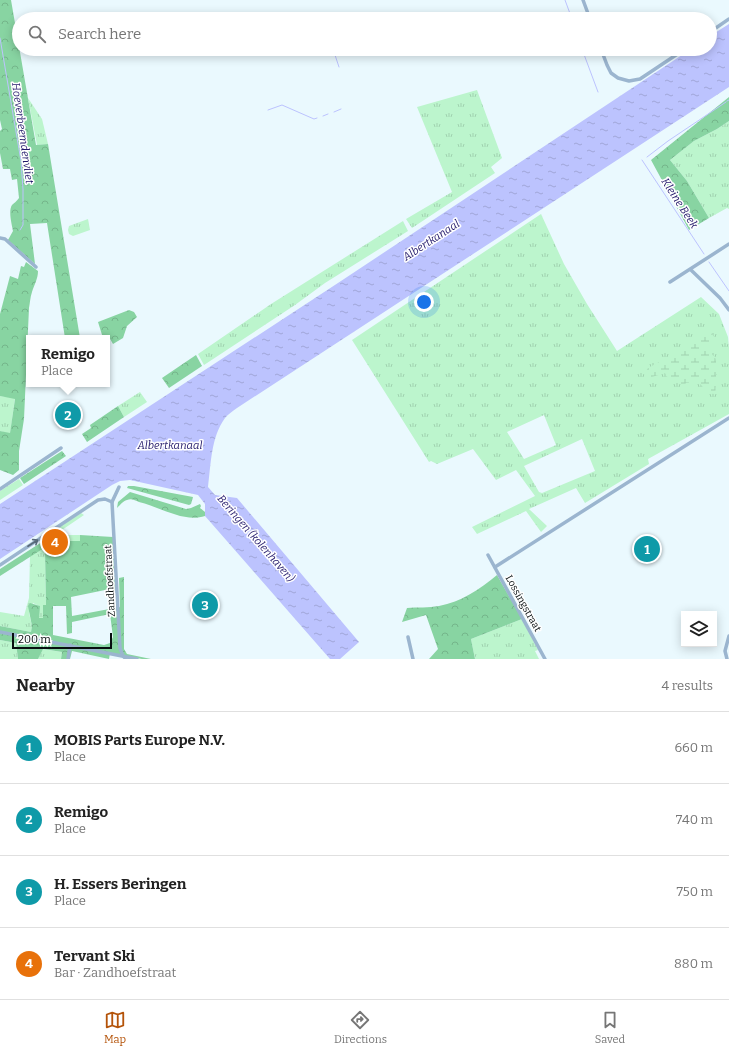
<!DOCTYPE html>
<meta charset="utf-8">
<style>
:root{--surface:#fff;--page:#f2f2f2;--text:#222;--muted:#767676;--line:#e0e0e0;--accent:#b45309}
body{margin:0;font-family:Bitter,serif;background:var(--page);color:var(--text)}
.controls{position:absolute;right:12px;bottom:12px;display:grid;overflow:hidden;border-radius:0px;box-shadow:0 2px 10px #0003}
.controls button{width:36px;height:36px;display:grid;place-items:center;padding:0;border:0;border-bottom:1px solid var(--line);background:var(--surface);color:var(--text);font:20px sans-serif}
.scale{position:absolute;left:12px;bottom:10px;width:100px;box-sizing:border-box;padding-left:4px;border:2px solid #070e0f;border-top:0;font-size:11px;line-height:14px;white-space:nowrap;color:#070e0f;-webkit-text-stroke:3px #fff;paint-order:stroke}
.you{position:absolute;left:424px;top:302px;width:14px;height:14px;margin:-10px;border:3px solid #fff;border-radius:50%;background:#1a73e8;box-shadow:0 0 0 6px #1a73e833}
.badge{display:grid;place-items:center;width:26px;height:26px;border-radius:50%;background:var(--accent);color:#fff;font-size:13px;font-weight:700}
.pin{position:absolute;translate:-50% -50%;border:2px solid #fff;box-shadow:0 1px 4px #0006}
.popup{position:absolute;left:26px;top:335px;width:84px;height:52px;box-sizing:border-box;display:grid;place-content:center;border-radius:0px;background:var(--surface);filter:drop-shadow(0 1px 3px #0005);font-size:13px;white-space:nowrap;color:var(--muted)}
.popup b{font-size:15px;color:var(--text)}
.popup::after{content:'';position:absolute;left:50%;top:100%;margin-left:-8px;border:8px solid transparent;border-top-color:var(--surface)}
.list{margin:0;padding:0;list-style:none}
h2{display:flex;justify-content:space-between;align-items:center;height:52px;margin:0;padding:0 16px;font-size:17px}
h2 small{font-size:13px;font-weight:400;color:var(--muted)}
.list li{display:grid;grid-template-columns:26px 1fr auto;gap:12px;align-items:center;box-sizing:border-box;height:72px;padding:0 16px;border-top:1px solid var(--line)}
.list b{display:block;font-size:15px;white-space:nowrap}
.list p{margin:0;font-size:13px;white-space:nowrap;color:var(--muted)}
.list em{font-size:13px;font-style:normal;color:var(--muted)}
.icon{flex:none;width:22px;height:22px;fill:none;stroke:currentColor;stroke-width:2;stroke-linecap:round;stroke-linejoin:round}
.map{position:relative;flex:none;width:729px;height:659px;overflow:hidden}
.search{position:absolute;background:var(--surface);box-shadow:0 2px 10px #0003;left:12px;right:12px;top:12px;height:44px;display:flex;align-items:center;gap:10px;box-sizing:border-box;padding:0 14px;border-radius:22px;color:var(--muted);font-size:15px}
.sheet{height:340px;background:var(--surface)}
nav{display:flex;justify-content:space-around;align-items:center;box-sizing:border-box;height:56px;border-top:1px solid var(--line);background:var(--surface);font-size:11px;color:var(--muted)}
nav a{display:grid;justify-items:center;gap:2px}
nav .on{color:var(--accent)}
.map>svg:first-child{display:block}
.grass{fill:url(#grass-tufts);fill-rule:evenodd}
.forest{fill:url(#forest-crowns);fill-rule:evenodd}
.wetland{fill:url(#wetland-marsh)}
.water{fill:url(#water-ripples)}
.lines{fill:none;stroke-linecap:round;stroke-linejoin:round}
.stream{stroke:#bcc3fe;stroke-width:1}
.street{stroke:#9bb5cf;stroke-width:3.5}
.oneway{stroke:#586a79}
.labels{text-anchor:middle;stroke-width:3;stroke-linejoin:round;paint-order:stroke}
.street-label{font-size:10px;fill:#070e0f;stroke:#fff}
.water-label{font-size:11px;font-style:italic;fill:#22186a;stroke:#fff}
</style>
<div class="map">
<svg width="729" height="659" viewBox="0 0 729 659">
<defs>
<pattern id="grass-tufts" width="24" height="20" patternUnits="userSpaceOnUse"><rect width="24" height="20" fill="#bcf5cd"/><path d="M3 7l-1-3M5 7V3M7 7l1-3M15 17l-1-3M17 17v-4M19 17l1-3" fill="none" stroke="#a0d1af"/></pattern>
<pattern id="forest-crowns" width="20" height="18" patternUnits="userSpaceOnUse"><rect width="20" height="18" fill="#88d4a2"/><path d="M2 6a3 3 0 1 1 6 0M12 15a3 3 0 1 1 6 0" fill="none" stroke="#74b58a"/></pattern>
<pattern id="wetland-marsh" width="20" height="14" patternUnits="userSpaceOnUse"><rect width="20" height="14" fill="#bcf5cd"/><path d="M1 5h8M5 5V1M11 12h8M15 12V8" fill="none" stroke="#a0d1af"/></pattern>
<pattern id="water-ripples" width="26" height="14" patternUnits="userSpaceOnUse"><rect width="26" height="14" fill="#bcc3fe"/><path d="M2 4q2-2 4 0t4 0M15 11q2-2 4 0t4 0" fill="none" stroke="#a0a6d8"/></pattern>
</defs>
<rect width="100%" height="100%" fill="#eaf9fe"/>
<!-- grass -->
<g class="grass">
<path d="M 477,90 L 502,158 L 491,167 L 495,173 L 412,228 L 406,219 L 452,192 L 417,107 Z"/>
<path d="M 28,98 L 42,119 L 48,144 L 37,145 Z"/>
<path d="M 729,121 L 729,209 L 727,208 L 709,218 L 687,181 L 670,160 L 694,141 L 717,129 Z"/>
<path d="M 541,214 L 564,264 L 587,304 L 617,351 L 701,297 L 719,314 L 728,337 L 729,347 L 729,414 L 648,459 L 649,464 L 585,503 L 576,488 L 529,509 L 547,526 L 541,532 L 526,511 L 477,534 L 472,527 L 535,496 L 516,470 L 496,480 L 473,449 L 437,464 L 431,461 L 429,462 L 352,340 ZM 544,415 L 556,445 L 524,459 L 507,432 ZM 582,439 L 595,471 L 542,493 L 539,492 L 524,466 Z"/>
<path d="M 88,219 L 90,230 L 73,236 L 69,234 L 68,230 L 69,226 Z"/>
<path d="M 403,221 L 408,231 L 325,283 L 295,305 L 204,365 L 198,354 L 271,304 Z"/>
<path d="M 140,392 L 147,402 L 124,417 L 118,406 Z"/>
<path d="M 0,396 L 15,398 L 10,434 L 0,431 Z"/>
<path d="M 19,479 L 23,485 L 0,500 L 0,491 Z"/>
<path d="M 81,513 L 84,515 L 62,530 L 65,535 L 80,535 L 80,541 L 64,541 L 56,529 Z"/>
<path d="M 43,548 L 45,551 L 46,606 L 43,606 L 43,618 L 39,618 L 39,606 L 33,603 L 29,613 L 32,626 L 31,632 L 0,626 L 0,612 L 24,616 L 29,598 L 30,556 Z"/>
<path d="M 522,619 L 538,650 L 535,651 L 539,659 L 475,659 L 471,639 Z"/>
<path d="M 0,640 L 16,643 L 18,659 L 0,659 Z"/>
<path d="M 42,649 L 62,652 L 61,659 L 38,659 Z"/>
</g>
<!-- forest -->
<g class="forest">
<path d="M 0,0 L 11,0 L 36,145 L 48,144 L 80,338 L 65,338 L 47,223 L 30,224 L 35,264 L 8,240 L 13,231 C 12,225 8,211 12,205 C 14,203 17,201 19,198 L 17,179 L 12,180 L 10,169 L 3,169 L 0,153 L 0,131 L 2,129 L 0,120 Z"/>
<path d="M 729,97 L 729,121 L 717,129 L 694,141 L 670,160 L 687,181 L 709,218 L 689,230 L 651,160 Z"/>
<path d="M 26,262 L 38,271 C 38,279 34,285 32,292 C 30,298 30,303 29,308 L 24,419 L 19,451 L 19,470 L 13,475 L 0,470 L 0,431 L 10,433 L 15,399 L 0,396 L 0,314 L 10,276 L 18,279 L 21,266 L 24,267 Z"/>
<path d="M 129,310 L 134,312 L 137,317 L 127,326 L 123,338 L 113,344 L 109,337 L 103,338 L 98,322 Z"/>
<path d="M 196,355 L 202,366 L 169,388 L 162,378 Z"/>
<path d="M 118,406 L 124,417 L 87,442 L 82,434 L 91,428 L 90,425 Z"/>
<path d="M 62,451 L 66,456 L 24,484 L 20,478 Z"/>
<path d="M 128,486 L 134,486 L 193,497 L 191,504 L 189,505 L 127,488 Z"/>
<path d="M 130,492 L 186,509 L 191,508 L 200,504 L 201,506 L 200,508 L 205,512 L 205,516 C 184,523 160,507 139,502 C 135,500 131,498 127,500 C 123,501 120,505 117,508 L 118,502 Z"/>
<path d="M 80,535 L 113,537 L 115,592 L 111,592 L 110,589 L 71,597 L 72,616 L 120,607 L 119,578 L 124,577 L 124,649 L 127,654 L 151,659 L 142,659 L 110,653 L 109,659 L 72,651 L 70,659 L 61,659 L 62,652 L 43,649 L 38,659 L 18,659 L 16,643 L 0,640 L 0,626 L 31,632 L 32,626 L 28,606 L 30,603 L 40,606 L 39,618 L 43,618 L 43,605 L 46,605 L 45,551 L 44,548 L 0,576 L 0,569 L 45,540 L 53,550 L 64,541 L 80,541 ZM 53,606 L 66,606 L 67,634 L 72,633 L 72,622 L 110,614 L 113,637 L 110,643 L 104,645 L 53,635 Z"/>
<path d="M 497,575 L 522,619 L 471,639 L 475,659 L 429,659 L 438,649 L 426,615 L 402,622 L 407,608 C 417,607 429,608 439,606 C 461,602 480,589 497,575 Z"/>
</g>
<!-- wetland -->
<path class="wetland" d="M 710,332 L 716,339 L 707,344 L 706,346 L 710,353 L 715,357 L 716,360 L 716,386 L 715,394 C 707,394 703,386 698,382 L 686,383 L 684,386 C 678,383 674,378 668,378 L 665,373 L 652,377 L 646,377 L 644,374 L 648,368 L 689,346 Z"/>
<!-- water -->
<path class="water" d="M 729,24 L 729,87 L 237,408 C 233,411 228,414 225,418 C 211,437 211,464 208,487 L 215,495 L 237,498 L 359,642 L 340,659 L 330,659 L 205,516 L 205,504 L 198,495 L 130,480 L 120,481 L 112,485 L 0,559 L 0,504 L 341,281 L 691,49 L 710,49 L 710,36 Z"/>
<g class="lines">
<!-- stream -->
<g class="stream">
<path d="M 565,0 L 572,19"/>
<path d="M 0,38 L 21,161 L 23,189 L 23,225 L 20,230"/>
<path d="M 333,49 L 339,67"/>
<path d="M 582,49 L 598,92"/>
<path d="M 727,101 L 729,100"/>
<path d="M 268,110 L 282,105 L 314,119 L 317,118"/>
<path d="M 334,112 L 341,109"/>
<path d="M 323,116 L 328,114"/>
<path d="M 647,157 L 668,141 L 726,102"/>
<path d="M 642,160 L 704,254"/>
<path d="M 709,262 L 729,291"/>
</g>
<!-- street -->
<g class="street">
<path d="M 583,0 L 590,19"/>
<path d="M 710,32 L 729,19"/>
<path d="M 601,49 L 607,65 L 611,73 L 618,78 L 629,81 L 640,79 L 685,49"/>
<path d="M 0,238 L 5,239 L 36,267"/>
<path d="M 691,270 L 720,298 L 729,310"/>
<path d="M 670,282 L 729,244"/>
<path d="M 119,487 L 112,502 L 120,648 L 123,656 L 126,659"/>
<path d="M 0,489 L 61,448"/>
<path d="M 488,555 L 545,659"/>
<path d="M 0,565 L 98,500 L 105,499 L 112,502"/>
<path d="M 495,567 L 729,418"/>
<path d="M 0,632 L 137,659"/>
<path d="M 408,637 L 413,659"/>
<path d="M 68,659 L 70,645"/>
<path d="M 727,659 L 725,651 L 729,636"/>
</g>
</g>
<!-- one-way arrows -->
<defs><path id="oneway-shaft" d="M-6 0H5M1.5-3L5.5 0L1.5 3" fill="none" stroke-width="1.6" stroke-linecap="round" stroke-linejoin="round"/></defs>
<use class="oneway" href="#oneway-shaft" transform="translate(33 543) rotate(-33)"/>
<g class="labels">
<!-- street labels -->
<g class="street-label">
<text transform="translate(109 581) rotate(-93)" y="4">Zandhoefstraat</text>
<text transform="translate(524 603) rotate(61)" y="4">Lossingstraat</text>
</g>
<!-- water labels -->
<g class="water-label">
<text transform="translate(23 133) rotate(82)" y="4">Hoeverbeemdenvliet</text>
<text transform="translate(680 203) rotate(57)" y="4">Kleine Beek</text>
<text transform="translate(431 240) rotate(-33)" y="4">Albertkanaal</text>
<text x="170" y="449">Albertkanaal</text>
<text transform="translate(256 538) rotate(49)" y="4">Beringen (kolenhaven)</text>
</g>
</g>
</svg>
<div class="controls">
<button><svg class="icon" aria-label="layers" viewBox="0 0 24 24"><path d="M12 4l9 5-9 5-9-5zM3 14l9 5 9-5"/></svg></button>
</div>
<div class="scale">200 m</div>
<div class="you"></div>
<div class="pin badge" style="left:647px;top:549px;background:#0f9aa8">1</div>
<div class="pin badge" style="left:68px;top:415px;background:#0f9aa8">2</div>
<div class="popup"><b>Remigo</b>Place</div>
<div class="pin badge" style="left:205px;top:605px;background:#0f9aa8">3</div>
<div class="pin badge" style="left:55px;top:542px;background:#e8710a">4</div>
<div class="search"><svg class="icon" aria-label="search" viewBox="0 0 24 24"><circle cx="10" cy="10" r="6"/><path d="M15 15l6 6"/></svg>Search here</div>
</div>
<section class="sheet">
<h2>Nearby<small>4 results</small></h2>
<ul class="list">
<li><span class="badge" style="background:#0f9aa8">1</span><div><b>MOBIS Parts Europe N.V.</b><p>Place</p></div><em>660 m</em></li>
<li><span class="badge" style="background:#0f9aa8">2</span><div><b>Remigo</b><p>Place</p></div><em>740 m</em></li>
<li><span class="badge" style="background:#0f9aa8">3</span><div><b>H. Essers Beringen</b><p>Place</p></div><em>750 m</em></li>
<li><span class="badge" style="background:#e8710a">4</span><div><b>Tervant Ski</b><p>Bar · Zandhoefstraat</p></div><em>880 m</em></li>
</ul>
</section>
<nav>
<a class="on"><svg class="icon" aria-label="map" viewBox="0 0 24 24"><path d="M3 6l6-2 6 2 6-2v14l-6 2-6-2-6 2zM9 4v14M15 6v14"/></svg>Map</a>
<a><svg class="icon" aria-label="directions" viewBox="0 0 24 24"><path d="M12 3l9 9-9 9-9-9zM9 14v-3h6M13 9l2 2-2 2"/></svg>Directions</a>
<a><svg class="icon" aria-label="saved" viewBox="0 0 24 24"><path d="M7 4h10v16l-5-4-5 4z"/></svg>Saved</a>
</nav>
